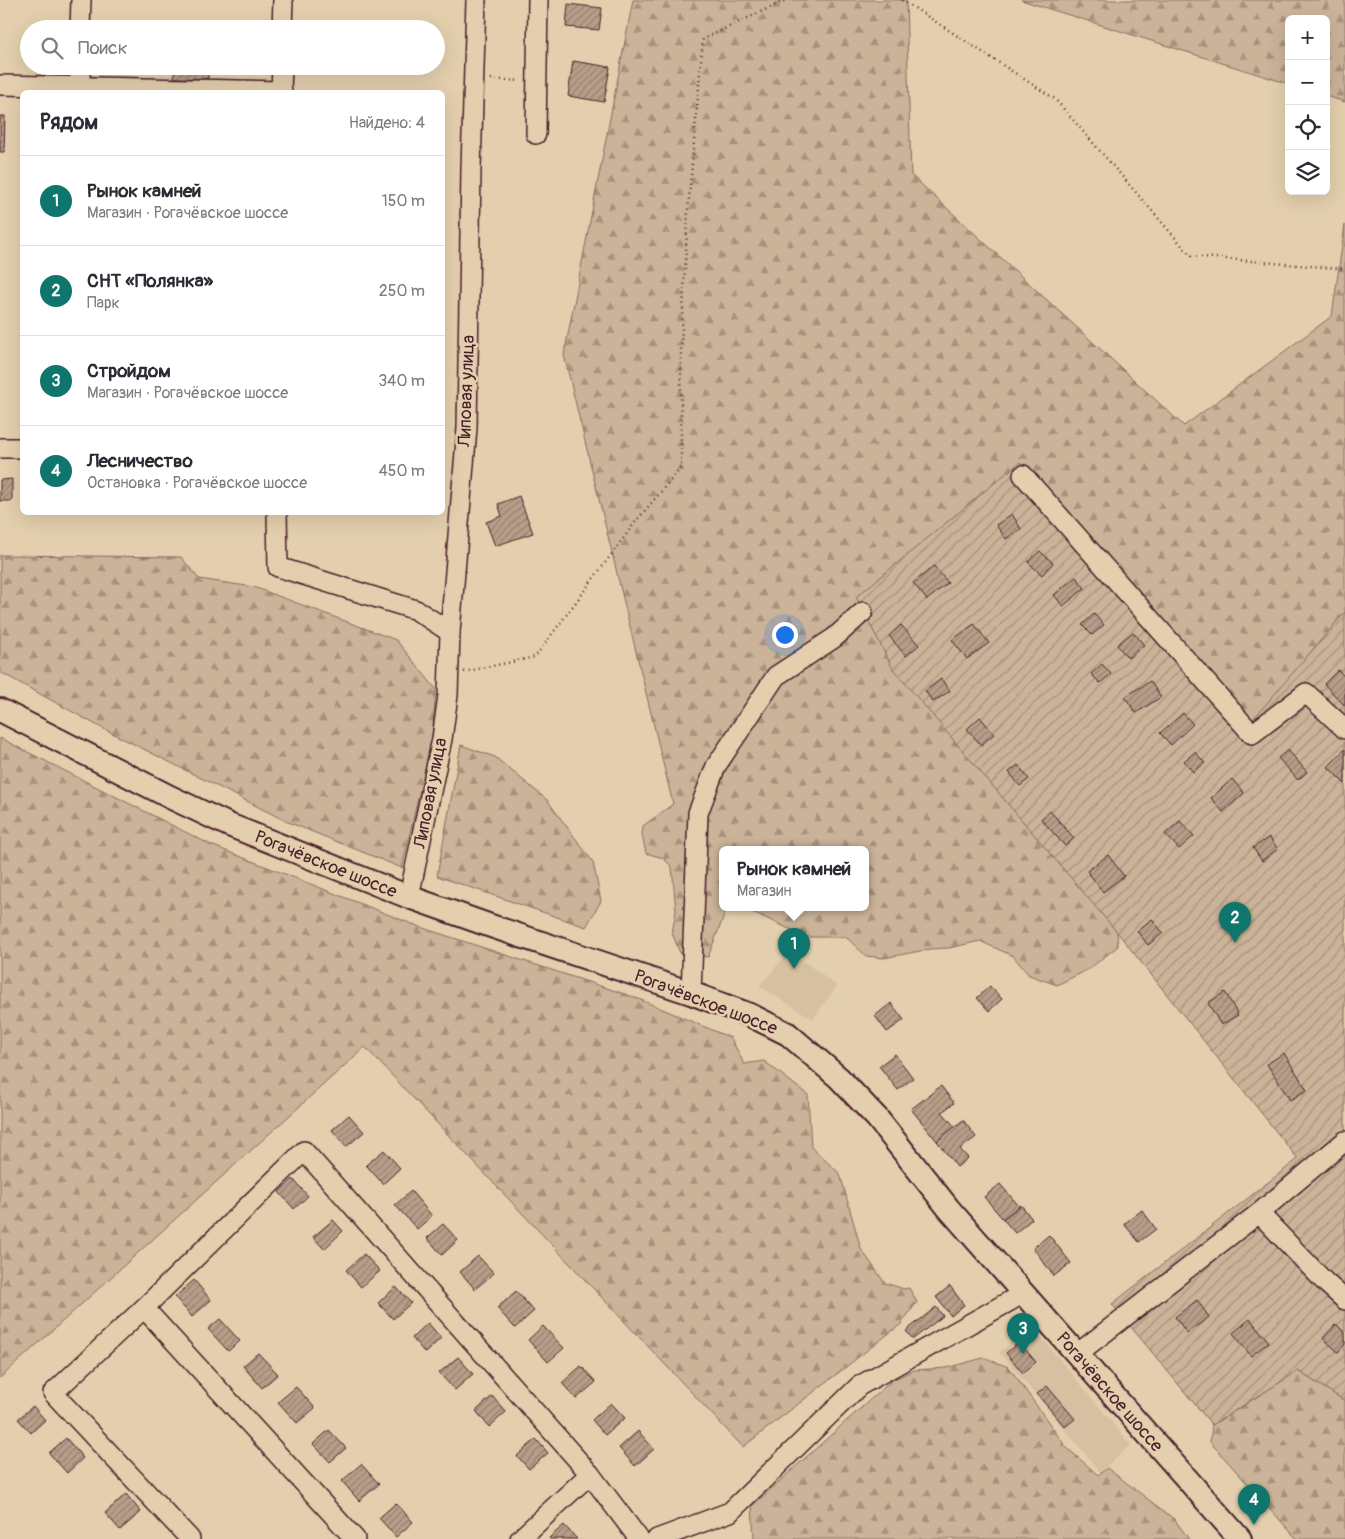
<!DOCTYPE html>
<html lang="ru">
<meta charset="utf-8">
<style>
:root{--surface:#fff;--page:#f2f2f3;--text:#2b2b33;--muted:#7c7c81;--line:#e1e1e2;--accent:#0f766e}
body{margin:0;font-family:Pangolin,sans-serif;background:var(--page);color:var(--text)}
.controls{position:absolute;right:15px;top:15px;display:grid;overflow:hidden;border-radius:8px;box-shadow:0 5px 20px #0002}
.controls button{width:45px;height:45px;display:grid;place-items:center;padding:0;border:0;border-bottom:1px solid var(--line);background:var(--surface);color:var(--text);font:25px sans-serif}
.you{position:absolute;left:784px;top:634px;width:18px;height:18px;margin:-12px;border:4px solid #fff;border-radius:50%;background:#1a73e8;box-shadow:0 0 0 8px #1a73e833}
.badge{display:grid;place-items:center;width:32px;height:32px;border-radius:50%;background:var(--accent);color:#fff;font-size:16px;font-weight:700}
.pin{position:absolute;translate:-50% -41px;filter:drop-shadow(0 1px 2px #0008)}
.pin::after{content:'';position:absolute;top:26px;width:18px;height:15px;background:inherit;clip-path:polygon(0 0,100% 0,50% 100%)}
.popup{position:absolute;left:719px;top:846px;width:150px;height:65px;box-sizing:border-box;display:grid;place-content:center;border-radius:8px;background:var(--surface);filter:drop-shadow(0 1px 4px #0005);font-size:16px;white-space:nowrap;color:var(--muted)}
.popup b{font-size:19px;color:var(--text)}
.popup::after{content:'';position:absolute;left:50%;top:100%;margin-left:-10px;border:10px solid transparent;border-top-color:var(--surface)}
.list{margin:0;padding:0;list-style:none}
h2{display:flex;justify-content:space-between;align-items:center;height:65px;margin:0;padding:0 20px;font-size:21px}
h2 small{font-size:16px;font-weight:400;color:var(--muted)}
.list li{display:grid;grid-template-columns:32px 1fr auto;gap:15px;align-items:center;box-sizing:border-box;height:90px;padding:0 20px;border-top:1px solid var(--line)}
.list b{display:block;font-size:19px;white-space:nowrap}
.list p{margin:0;font-size:16px;white-space:nowrap;color:var(--muted)}
.list em{font-size:16px;font-style:normal;color:var(--muted)}
.icon{flex:none;width:28px;height:28px;fill:none;stroke:currentColor;stroke-width:2;stroke-linecap:round;stroke-linejoin:round}
.map{position:relative;flex:none;width:1345px;height:1539px;overflow:hidden}
.search{position:absolute;background:var(--surface);box-shadow:0 5px 20px #0002;left:20px;top:20px;width:425px;height:55px;display:flex;align-items:center;gap:12px;box-sizing:border-box;padding:0 18px;border-radius:28px;color:var(--muted);font-size:19px}
.panel{position:absolute;background:var(--surface);box-shadow:0 5px 20px #0002;left:20px;top:90px;width:425px;height:425px;border-radius:8px}
.map>svg:first-child{display:block}
.built{fill:#d6c0a2}
.forest{fill:url(#forest-firs);stroke:#8a6962;fill-rule:evenodd}
.garden{fill:url(#garden-furrows);stroke:#8a6962}
.building{fill:url(#building-hatch);stroke:#4a1f2b}
.lines{fill:none;stroke-linecap:round;stroke-linejoin:round}
.minor-casing{stroke:#4a1f2b;stroke-width:22}
.major-casing{stroke:#4a1f2b;stroke-width:26}
.path{stroke:#4a1f2b;stroke-width:2.5;stroke-dasharray:1 4;stroke-linecap:butt}
.minor{stroke:#e3cfad;stroke-width:19}
.major{stroke:#e3cfad;stroke-width:22}
.labels{text-anchor:middle;stroke-width:5;stroke-linejoin:round;paint-order:stroke}
.street-label{font-size:18px;fill:#4a1f2b;stroke:#e3cfad}
</style>
<div class="map">
<svg width="1345" height="1539" viewBox="0 0 1345 1539">
<defs>
<pattern id="forest-firs" width="22" height="20" patternUnits="userSpaceOnUse" patternTransform="scale(1.25)"><rect width="22" height="20" fill="#cab398"/><path d="M5 1l3.5 6h-7zM16 11l3.5 6h-7z" fill="#a6917c"/></pattern>
<pattern id="garden-furrows" width="10" height="10" patternUnits="userSpaceOnUse" patternTransform="scale(1.25)"><rect width="10" height="10" fill="#cab398"/><path d="M-1 1l2-2M0 10L10 0M9 11l2-2" fill="none" stroke="#a6917c"/></pattern>
<pattern id="building-hatch" width="6" height="6" patternUnits="userSpaceOnUse" patternTransform="scale(1.25)"><rect width="6" height="6" fill="#b89e89"/><path d="M-1 1l2-2M0 6l6-6M5 7l2-2" fill="none" stroke="#988070"/></pattern>
</defs>
<rect width="100%" height="100%" fill="#e3cfad"/>
<filter id="ink" filterUnits="userSpaceOnUse"><feTurbulence type="fractalNoise" baseFrequency=".02" numOctaves="2"/><feDisplacementMap in="SourceGraphic" scale="10" xChannelSelector="R" yChannelSelector="G"/><feConvolveMatrix kernelMatrix="1 2 1 2 8 2 1 2 1" color-interpolation-filters="sRGB"/></filter>
<g filter="url(#ink)">
<!-- built -->
<g class="built">
<path d="M 790,951 L 837,986 L 813,1019 L 759,986 Z"/>
<path d="M 1032,1326 L 1131,1445 L 1100,1472 L 1000,1352 Z"/>
</g>
<!-- forest -->
<g class="forest">
<path d="M 633,0 L 906,0 L 911,175 L 1184,426 L 1332,316 L 1345,225 L 1345,612 L 1250,725 L 1020,462 L 1117,932 L 1118,946 L 1089,969 L 1057,985 L 1029,975 L 1013,956 L 980,941 L 949,948 L 930,949 L 884,958 L 866,956 L 846,937 L 807,937 L 750,911 L 727,908 L 708,957 L 680,953 L 672,933 L 676,911 L 672,867 L 663,858 L 646,853 L 642,835 L 643,826 L 673,804 L 564,355 ZM 723,850 L 865,850 L 865,908 L 723,908 Z"/>
<path d="M 1021,0 L 1345,0 L 1345,102 L 1326,96 L 1326,19 L 1289,19 L 1289,84 Z"/>
<path d="M 0,555 L 181,557 L 199,579 L 254,587 L 396,640 L 436,689 L 432,738 L 402,868 L 288,822 L 100,727 L 0,672 Z"/>
<path d="M 0,738 L 211,845 L 420,927 L 634,997 L 731,1038 L 744,1064 L 764,1061 L 808,1095 L 811,1147 L 840,1174 L 861,1249 L 885,1283 L 904,1289 L 909,1288 L 917,1302 L 901,1324 L 743,1447 L 365,1047 L 0,1378 Z"/>
<path d="M 461,745 L 495,757 L 547,800 L 593,862 L 601,901 L 586,927 L 437,876 Z"/>
<path d="M 983,1358 L 1009,1367 L 1066,1447 L 1098,1475 L 1107,1468 L 1174,1519 L 1189,1539 L 754,1539 L 752,1506 L 892,1380 L 914,1370 L 946,1368 Z"/>
<path d="M 1298,1371 L 1345,1401 L 1345,1539 L 1297,1539 L 1210,1442 L 1212,1425 Z"/>
</g>
<!-- garden -->
<path class="garden" d="M 1020,462 L 1249,724 L 1345,612 L 1345,1401 L 1298,1371 L 1212,1425 L 1112,1304 L 1298,1159 L 1117,932 L 893,669 L 856,597 Z"/>
<!-- building -->
<g class="building">
<path d="M 568,4 L 602,8 L 599,30 L 566,27 Z"/>
<path d="M 573,61 L 610,67 L 604,102 L 568,96 Z"/>
<path d="M 175,66 L 208,66 L 208,79 L 174,78 Z"/>
<path d="M 0,116 L 5,116 L 4,152 L 0,152 Z"/>
<path d="M 12,479 L 12,501 L 0,501 L 0,480 Z"/>
<path d="M 519,496 L 533,533 L 495,546 L 486,522 L 502,516 L 498,504 Z"/>
<path d="M 1012,514 L 1021,529 L 1006,539 L 996,525 Z"/>
<path d="M 1040,551 L 1053,563 L 1042,575 L 1028,562 Z"/>
<path d="M 934,566 L 948,583 L 927,600 L 913,583 Z"/>
<path d="M 1076,577 L 1085,588 L 1063,606 L 1054,595 Z"/>
<path d="M 1094,614 L 1104,625 L 1092,635 L 1082,625 Z"/>
<path d="M 974,624 L 989,643 L 967,659 L 952,640 Z"/>
<path d="M 901,625 L 919,645 L 906,656 L 889,636 Z"/>
<path d="M 1133,632 L 1144,645 L 1128,658 L 1117,645 Z"/>
<path d="M 1102,664 L 1111,674 L 1100,683 L 1091,674 Z"/>
<path d="M 1338,670 L 1345,677 L 1345,706 L 1324,684 Z"/>
<path d="M 941,679 L 950,691 L 933,702 L 925,691 Z"/>
<path d="M 1150,681 L 1161,697 L 1136,713 L 1125,697 Z"/>
<path d="M 1183,713 L 1193,724 L 1171,745 L 1160,733 Z"/>
<path d="M 980,717 L 994,734 L 981,745 L 967,729 Z"/>
<path d="M 1345,749 L 1345,784 L 1328,767 Z"/>
<path d="M 1288,750 L 1307,772 L 1298,780 L 1278,758 Z"/>
<path d="M 1195,752 L 1205,763 L 1193,772 L 1184,761 Z"/>
<path d="M 1018,765 L 1029,779 L 1020,786 L 1009,772 Z"/>
<path d="M 1232,779 L 1244,793 L 1223,812 L 1211,798 Z"/>
<path d="M 1050,811 L 1074,838 L 1065,846 L 1041,819 Z"/>
<path d="M 1180,821 L 1194,836 L 1179,849 L 1165,834 Z"/>
<path d="M 1269,837 L 1278,849 L 1262,861 L 1253,848 Z"/>
<path d="M 1108,855 L 1124,876 L 1103,892 L 1087,871 Z"/>
<path d="M 1152,919 L 1163,933 L 1148,945 L 1137,931 Z"/>
<path d="M 990,986 L 1002,999 L 989,1011 L 977,998 Z"/>
<path d="M 1225,992 L 1238,1015 L 1221,1025 L 1208,1003 Z"/>
<path d="M 891,1003 L 904,1020 L 887,1032 L 875,1016 Z"/>
<path d="M 1284,1053 L 1307,1090 L 1290,1100 L 1267,1064 Z"/>
<path d="M 895,1054 L 913,1078 L 898,1090 L 879,1066 Z"/>
<path d="M 941,1086 L 954,1103 L 942,1112 L 955,1127 L 937,1141 L 911,1109 Z"/>
<path d="M 349,1115 L 364,1132 L 346,1147 L 332,1130 Z"/>
<path d="M 963,1120 L 976,1137 L 960,1149 L 968,1158 L 957,1167 L 937,1141 Z"/>
<path d="M 384,1150 L 400,1168 L 383,1184 L 366,1165 Z"/>
<path d="M 293,1179 L 308,1196 L 294,1209 L 279,1192 Z"/>
<path d="M 1000,1184 L 1019,1206 L 1003,1219 L 984,1197 Z"/>
<path d="M 411,1191 L 432,1216 L 417,1229 L 395,1205 Z"/>
<path d="M 1021,1205 L 1032,1219 L 1015,1233 L 1003,1219 Z"/>
<path d="M 1142,1210 L 1156,1229 L 1139,1242 L 1124,1224 Z"/>
<path d="M 333,1220 L 343,1231 L 324,1249 L 313,1237 Z"/>
<path d="M 443,1224 L 458,1240 L 442,1255 L 427,1238 Z"/>
<path d="M 1049,1235 L 1071,1263 L 1054,1276 L 1033,1248 Z"/>
<path d="M 364,1254 L 380,1271 L 361,1287 L 346,1270 Z"/>
<path d="M 478,1256 L 494,1273 L 475,1289 L 460,1272 Z"/>
<path d="M 194,1280 L 211,1300 L 192,1317 L 175,1297 Z"/>
<path d="M 950,1286 L 964,1305 L 951,1316 L 936,1297 Z"/>
<path d="M 396,1287 L 411,1303 L 393,1319 L 378,1303 Z"/>
<path d="M 516,1291 L 534,1311 L 515,1328 L 497,1308 Z"/>
<path d="M 1197,1300 L 1209,1317 L 1187,1333 L 1175,1317 Z"/>
<path d="M 936,1307 L 943,1316 L 913,1339 L 906,1331 Z"/>
<path d="M 220,1319 L 240,1341 L 228,1351 L 208,1329 Z"/>
<path d="M 1250,1319 L 1269,1342 L 1251,1356 L 1233,1333 Z"/>
<path d="M 428,1323 L 441,1338 L 425,1353 L 412,1338 Z"/>
<path d="M 1336,1324 L 1345,1333 L 1345,1344 L 1338,1352 L 1323,1338 Z"/>
<path d="M 543,1326 L 564,1348 L 548,1362 L 528,1340 Z"/>
<path d="M 1019,1342 L 1036,1362 L 1023,1373 L 1006,1353 Z"/>
<path d="M 258,1353 L 278,1374 L 262,1388 L 243,1366 Z"/>
<path d="M 458,1357 L 473,1374 L 455,1390 L 439,1373 Z"/>
<path d="M 581,1366 L 596,1382 L 576,1399 L 562,1383 Z"/>
<path d="M 1047,1386 L 1075,1419 L 1065,1427 L 1037,1394 Z"/>
<path d="M 296,1387 L 315,1408 L 297,1423 L 278,1402 Z"/>
<path d="M 492,1396 L 506,1412 L 489,1427 L 476,1411 Z"/>
<path d="M 611,1403 L 625,1418 L 605,1435 L 592,1420 Z"/>
<path d="M 33,1406 L 45,1420 L 31,1433 L 18,1419 Z"/>
<path d="M 329,1430 L 346,1448 L 330,1462 L 313,1444 Z"/>
<path d="M 638,1431 L 654,1449 L 635,1466 L 619,1448 Z"/>
<path d="M 66,1438 L 83,1458 L 67,1473 L 49,1453 Z"/>
<path d="M 536,1439 L 548,1453 L 529,1469 L 517,1456 Z"/>
<path d="M 361,1464 L 379,1484 L 359,1501 L 342,1481 Z"/>
<path d="M 126,1494 L 141,1512 L 120,1530 L 105,1513 Z"/>
<path d="M 396,1503 L 413,1522 L 396,1537 L 379,1518 Z"/>
<path d="M 564,1525 L 577,1539 L 550,1539 L 549,1538 Z"/>
</g>
<g class="lines">
<!-- minor casing -->
<g class="minor-casing">
<g id="minor">
<path d="M 80,29 L 81,0"/>
<path d="M 282,29 L 283,0"/>
<path d="M 0,85 L 282,91"/>
<path d="M 80,92 L 80,66"/>
<path d="M 281,92 L 282,66"/>
<path d="M 536,134 L 538,0"/>
<path d="M 0,448 L 22,448"/>
<path d="M 1023,475 L 1252,734 L 1306,693 L 1345,729"/>
<path d="M 277,512 L 278,567 L 416,610 L 450,632"/>
<path d="M 409,897 L 442,739 L 448,695 L 450,632 L 467,428 L 471,169 L 476,0"/>
<path d="M 691,993 L 698,813 L 716,766 L 776,676 L 834,638 L 863,612"/>
<path d="M 1345,1141 L 1259,1213 L 1325,1282 L 1345,1300"/>
<path d="M 144,1308 L 355,1539"/>
<path d="M 1077,1354 L 1259,1213"/>
<path d="M 190,1539 L 53,1393 L 144,1308 L 304,1151 L 590,1474 L 639,1539"/>
<path d="M 520,1539 L 590,1474"/>
<path d="M 657,1539 L 730,1512 L 859,1386 L 1024,1293"/>
</g>
</g>
<!-- major casing -->
<g class="major-casing">
<path id="major" d="M 0,710 L 170,797 L 229,825 L 409,897 L 491,926 L 691,993 L 750,1015 L 788,1034 L 839,1078 L 877,1118 L 949,1209 L 1240,1539"/>
</g>
<!-- path -->
<g class="path">
<path d="M 902,0 L 1055,99 L 1191,256 L 1345,269"/>
<path d="M 491,79 L 520,81"/>
<path d="M 464,672 L 535,657 L 637,520 L 681,468 L 681,349 L 688,210 L 703,39 L 786,0"/>
</g>
<!-- minor -->
<use href="#minor" class="minor"/>
<!-- major -->
<use href="#major" class="major"/>
</g>
</g>
<g class="labels">
<!-- street labels -->
<g class="street-label">
<text transform="translate(466 391) rotate(-88)" y="6">Липовая улица</text>
<text transform="translate(430 793) rotate(-79)" y="6">Липовая улица</text>
<text transform="translate(326 864) rotate(22)" y="6">Рогачёвское шоссе</text>
<text transform="translate(706 1002) rotate(21)" y="6">Рогачёвское шоссе</text>
<text transform="translate(1110 1392) rotate(49)" y="6">Рогачёвское шоссе</text>
</g>
</g>
</svg>
<div class="controls">
<button>+</button>
<button>−</button>
<button><svg class="icon" aria-label="locate" viewBox="0 0 24 24"><circle cx="12" cy="12" r="6"/><path d="M12 2v4M12 18v4M2 12h4M18 12h4"/></svg></button>
<button><svg class="icon" aria-label="layers" viewBox="0 0 24 24"><path d="M12 4l9 5-9 5-9-5zM3 14l9 5 9-5"/></svg></button>
</div>
<div class="you"></div>
<div class="pin badge" style="left:794px;top:969px">1</div>
<div class="popup"><b>Рынок камней</b>Магазин</div>
<div class="pin badge" style="left:1235px;top:943px">2</div>
<div class="pin badge" style="left:1023px;top:1354px">3</div>
<div class="pin badge" style="left:1254px;top:1525px">4</div>
<div class="search"><svg class="icon" aria-label="search" viewBox="0 0 24 24"><circle cx="10" cy="10" r="6"/><path d="M15 15l6 6"/></svg>Поиск</div>
<section class="panel">
<h2>Рядом<small>Найдено: 4</small></h2>
<ul class="list">
<li><span class="badge">1</span><div><b>Рынок камней</b><p>Магазин · Рогачёвское шоссе</p></div><em>150 m</em></li>
<li><span class="badge">2</span><div><b>СНТ «Полянка»</b><p>Парк</p></div><em>250 m</em></li>
<li><span class="badge">3</span><div><b>Стройдом</b><p>Магазин · Рогачёвское шоссе</p></div><em>340 m</em></li>
<li><span class="badge">4</span><div><b>Лесничество</b><p>Остановка · Рогачёвское шоссе</p></div><em>450 m</em></li>
</ul>
</section>
</div>
